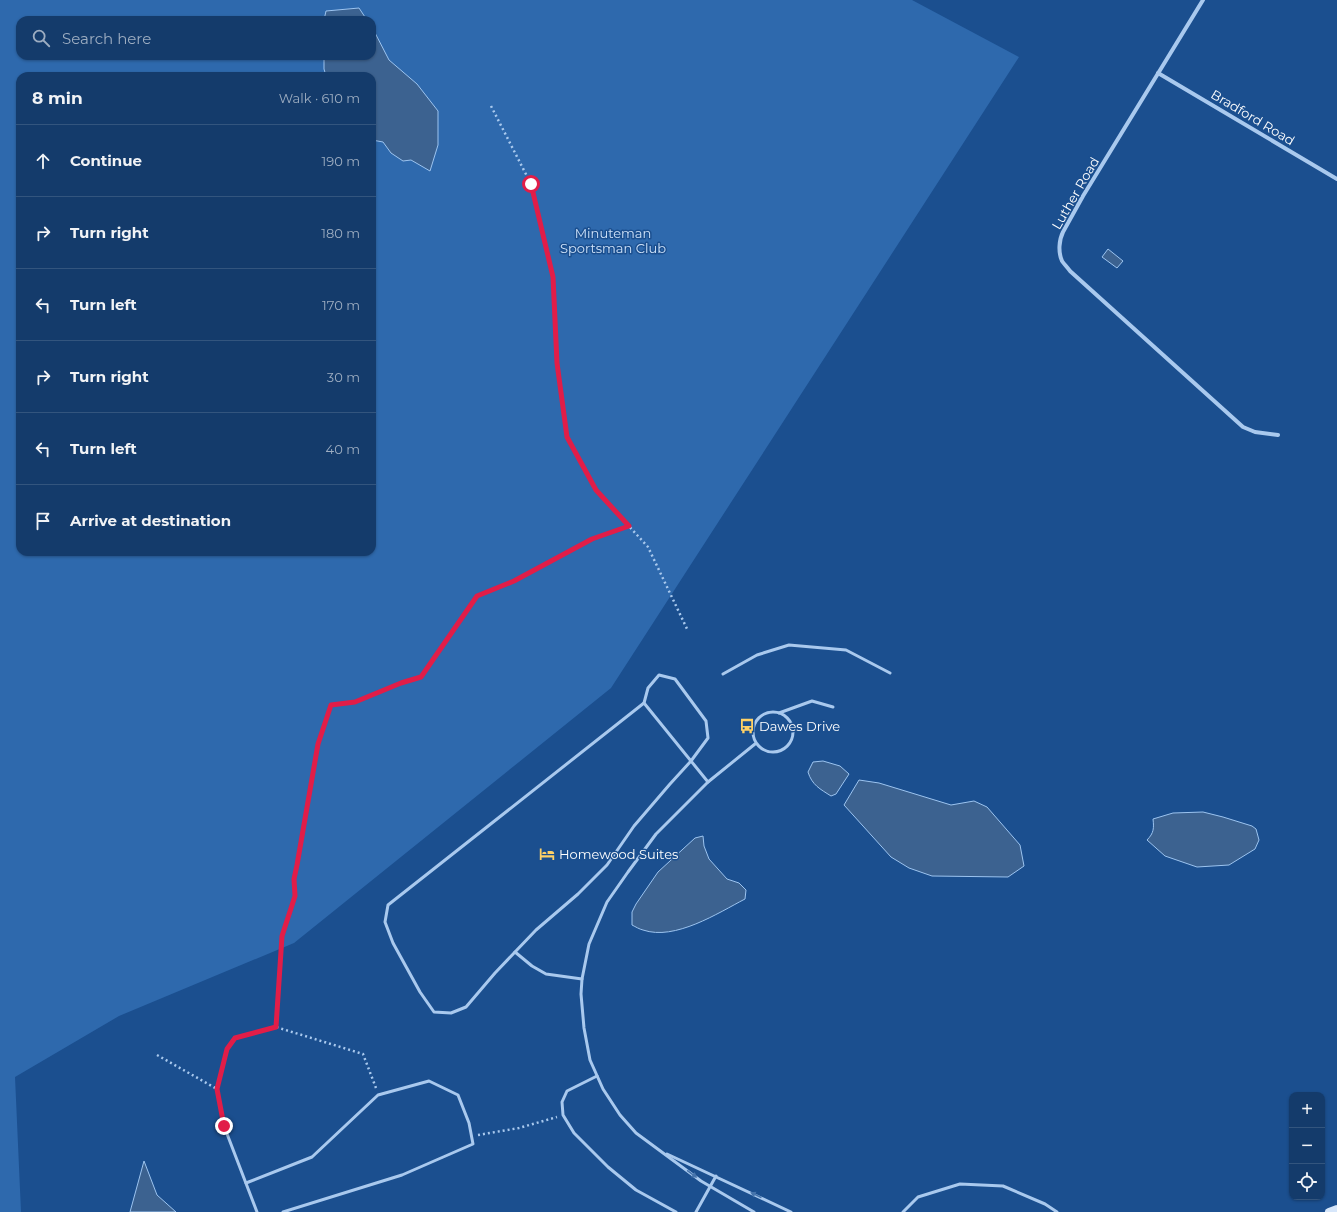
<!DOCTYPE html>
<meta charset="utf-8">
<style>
:root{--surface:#143b6b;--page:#214673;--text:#f1f3f6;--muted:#9dadc1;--line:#33557e}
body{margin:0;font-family:Montserrat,sans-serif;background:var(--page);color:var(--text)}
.controls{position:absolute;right:12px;bottom:12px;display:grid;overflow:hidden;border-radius:8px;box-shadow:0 1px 3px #0004}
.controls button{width:36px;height:36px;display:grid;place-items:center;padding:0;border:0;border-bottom:1px solid var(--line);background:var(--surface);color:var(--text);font:20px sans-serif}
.stop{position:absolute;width:12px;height:12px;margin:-9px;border:3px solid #e11d48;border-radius:50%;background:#fff}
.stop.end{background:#e11d48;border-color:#fff;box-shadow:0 1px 4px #0008}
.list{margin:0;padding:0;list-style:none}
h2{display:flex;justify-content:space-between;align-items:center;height:52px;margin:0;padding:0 16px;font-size:17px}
h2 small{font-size:13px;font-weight:400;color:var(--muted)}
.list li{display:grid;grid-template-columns:26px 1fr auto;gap:12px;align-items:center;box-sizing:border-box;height:72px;padding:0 16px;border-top:1px solid var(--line)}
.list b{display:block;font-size:15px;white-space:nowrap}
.list em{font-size:13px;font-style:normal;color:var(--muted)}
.icon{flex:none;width:22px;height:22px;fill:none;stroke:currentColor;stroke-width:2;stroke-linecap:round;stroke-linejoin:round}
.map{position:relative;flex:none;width:1337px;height:1212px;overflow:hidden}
.search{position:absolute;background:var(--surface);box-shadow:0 1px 3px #0004;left:16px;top:16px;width:360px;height:44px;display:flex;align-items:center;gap:10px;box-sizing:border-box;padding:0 14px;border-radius:12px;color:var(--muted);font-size:15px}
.panel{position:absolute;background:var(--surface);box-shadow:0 1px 3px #0004;left:16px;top:72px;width:360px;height:484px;border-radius:12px}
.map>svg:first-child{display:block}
.green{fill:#2e69ad;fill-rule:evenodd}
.water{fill:#3c6290;stroke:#9cc4f0}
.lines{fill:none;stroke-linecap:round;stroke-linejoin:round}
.path{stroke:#a9c9ee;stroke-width:2.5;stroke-dasharray:2 3;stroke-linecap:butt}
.service{stroke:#a9c9ee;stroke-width:3}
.minor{stroke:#a9c9ee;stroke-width:4}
.secondary{stroke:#d6e6fa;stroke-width:8}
.oneway{fill:#4674ac}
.route{stroke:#e11d48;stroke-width:5}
.labels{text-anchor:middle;stroke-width:3;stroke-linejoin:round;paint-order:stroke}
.street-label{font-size:13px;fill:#fff;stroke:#1b4f8f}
.park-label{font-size:13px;fill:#cfe3fa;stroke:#1b4f8f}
.poi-label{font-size:13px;fill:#fff;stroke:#1b4f8f;text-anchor:start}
</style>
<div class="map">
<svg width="1337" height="1212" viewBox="0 0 1337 1212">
<rect width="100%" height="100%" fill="#1b4f8f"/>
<!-- green -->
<path class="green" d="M 0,0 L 912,0 L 1019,57 L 611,688 L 294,943 L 119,1016 L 15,1077 L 21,1212 L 0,1212 ZM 20,20 L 372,20 L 372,56 L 20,56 ZM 20,76 L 372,76 L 372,552 L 20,552 Z"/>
<!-- water -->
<g class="water">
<path d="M 359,8 L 367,20 L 324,20 L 326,11 Z"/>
<path d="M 372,27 L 389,60 L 417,84 L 438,111 L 438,145 L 430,171 L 411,160 L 403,161 L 391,153 L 383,142 L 372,140 L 372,76 L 326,76 L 324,69 L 324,56 L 372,56 Z"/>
<path d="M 1108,249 L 1123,261 L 1117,268 L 1102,257 Z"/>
<path d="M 823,761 L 840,766 L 849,774 L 836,794 L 831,796 C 820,789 812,785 808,772 L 813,762 Z"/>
<path d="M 859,780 L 879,783 L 951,805 L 974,801 L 987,807 L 1020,845 L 1024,866 L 1008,877 L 932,876 L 909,868 L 891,857 L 844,805 Z"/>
<path d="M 1203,812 L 1223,817 L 1252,826 L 1256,829 L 1259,840 L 1255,849 L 1229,865 L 1197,867 L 1165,856 L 1147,840 C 1154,833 1154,828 1153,819 L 1173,813 Z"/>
<path d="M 703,836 L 704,846 L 709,859 L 727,879 L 739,883 L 746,890 L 745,899 C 718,913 675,941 643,930 C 639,929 636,927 632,925 L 632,912 L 636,904 L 658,872 L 695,838 Z"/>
<path d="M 144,1161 L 157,1195 L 176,1212 L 130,1212 Z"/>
</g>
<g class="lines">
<!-- path -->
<g class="path">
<path d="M 491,106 L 531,184 L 553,277 L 557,363 L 567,437 L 596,490 L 648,547 L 688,631"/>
<path d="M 157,1055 L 217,1089"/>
<path d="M 376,1088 L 363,1054 L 276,1027 L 282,936 L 295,896 L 294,879 L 297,865 L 318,744 L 331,705 L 355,702 L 401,683 L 421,677 L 477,596 L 514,581 L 592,539 L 629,526"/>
<path d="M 223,1120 L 217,1089 L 227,1049 L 235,1038 L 276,1027"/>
<path d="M 478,1135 L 519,1128 L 557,1117"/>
</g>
<!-- service -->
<g class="service">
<path d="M 723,674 L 757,655 L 789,645 L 846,650 L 890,673"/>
<circle cx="773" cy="732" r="20"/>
<path d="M 779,713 L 812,701 L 833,707"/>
<path d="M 515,952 L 495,973 L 466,1007 L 451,1013 L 434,1012 L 420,992 L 393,943 L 385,922 L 388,905 L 644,703"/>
<path d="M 582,979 L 546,974 L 532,966 L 515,952 L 536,930 L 578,894 L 607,865 L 634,826 L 670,784 L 691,761 L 708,738 L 706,721 L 675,679 L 659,675 L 648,688 L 644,703 L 708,782"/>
<path d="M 597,1076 L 567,1091 L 562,1102 L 563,1115 L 574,1133 L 608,1167 L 636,1190 L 676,1212"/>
<path d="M 224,1126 L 257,1212"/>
<path d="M 667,1154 L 791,1212"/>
<path d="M 246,1183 L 312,1157 L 378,1095 L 429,1081 L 458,1095 L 469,1123 L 473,1144 L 402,1175 L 283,1212"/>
<path d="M 696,1212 L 716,1176"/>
<path d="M 754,1212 L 701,1181 L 636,1133 L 620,1115 L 603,1089 L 590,1060 L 584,1028 L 581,994 L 582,979 L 589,944 L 607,902 L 628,872 L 656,834 L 708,782 L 755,744"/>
<path d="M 903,1212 L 918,1197 L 960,1184 L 1003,1186 L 1045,1204 L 1057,1212"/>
</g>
<!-- minor -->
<g class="minor">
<path d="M 1203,0 L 1083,196 L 1063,232 C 1059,240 1058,252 1062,261 C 1064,264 1068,268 1070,271 L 1243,427 L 1255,432 L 1278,435"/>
<path d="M 1158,73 L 1337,179"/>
</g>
<!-- secondary -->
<path class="secondary" d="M 1329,1212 L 1337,1209"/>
</g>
<!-- one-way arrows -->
<defs><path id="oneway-solid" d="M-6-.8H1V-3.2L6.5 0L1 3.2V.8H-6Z"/></defs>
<g class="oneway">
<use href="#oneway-solid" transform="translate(692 1174) rotate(36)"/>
<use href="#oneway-solid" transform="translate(756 1195) rotate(-154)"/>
</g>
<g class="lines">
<!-- route -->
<path class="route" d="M 224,1126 L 217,1089 L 227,1049 L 235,1038 L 276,1027 L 282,936 L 295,896 L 294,879 L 297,865 L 318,744 L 331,705 L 355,702 L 401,683 L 421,677 L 477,596 L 514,581 L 592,539 L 629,526 L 596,490 L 567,437 L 557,363 L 553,277 L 531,184"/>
</g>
<!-- icons -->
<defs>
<g id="bus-bare" transform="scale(1.2)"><path d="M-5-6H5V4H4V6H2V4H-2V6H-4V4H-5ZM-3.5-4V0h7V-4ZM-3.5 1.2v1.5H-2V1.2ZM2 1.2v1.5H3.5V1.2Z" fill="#ffd166" stroke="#1b4f8f" stroke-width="2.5" paint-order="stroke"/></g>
<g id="hotel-bare" transform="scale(1.2)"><path d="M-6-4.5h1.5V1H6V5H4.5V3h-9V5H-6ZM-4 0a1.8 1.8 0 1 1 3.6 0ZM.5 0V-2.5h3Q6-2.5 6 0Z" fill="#ffd166" stroke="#1b4f8f" stroke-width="2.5" paint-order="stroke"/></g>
</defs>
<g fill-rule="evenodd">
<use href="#bus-bare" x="747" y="726"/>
<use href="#hotel-bare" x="547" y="854"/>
</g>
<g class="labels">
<!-- street labels -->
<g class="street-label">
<text transform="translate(1253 117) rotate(31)" y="5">Bradford Road</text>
<text transform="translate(1075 193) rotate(-60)" y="5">Luther Road</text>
</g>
<!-- park labels -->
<g class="park-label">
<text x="613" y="238">Minuteman<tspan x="613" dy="15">Sportsman Club</tspan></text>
</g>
<!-- poi labels -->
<g class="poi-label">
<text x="759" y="731">Dawes Drive</text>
<text x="559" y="859">Homewood Suites</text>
</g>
</g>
</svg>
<div class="controls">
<button>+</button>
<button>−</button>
<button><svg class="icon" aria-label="locate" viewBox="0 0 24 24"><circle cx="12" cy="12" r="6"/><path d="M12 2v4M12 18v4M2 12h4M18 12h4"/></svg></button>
</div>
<div class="stop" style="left:531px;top:184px"></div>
<div class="stop end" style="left:224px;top:1126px"></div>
<div class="search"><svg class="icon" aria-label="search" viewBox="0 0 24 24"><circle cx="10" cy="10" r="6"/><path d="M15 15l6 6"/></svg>Search here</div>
<section class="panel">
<h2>8 min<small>Walk · 610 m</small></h2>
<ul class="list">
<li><svg class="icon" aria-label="ahead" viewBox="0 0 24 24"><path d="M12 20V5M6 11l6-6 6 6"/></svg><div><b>Continue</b></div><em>190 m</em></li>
<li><svg class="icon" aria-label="right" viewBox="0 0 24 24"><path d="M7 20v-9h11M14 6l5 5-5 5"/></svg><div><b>Turn right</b></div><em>180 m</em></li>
<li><svg class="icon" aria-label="left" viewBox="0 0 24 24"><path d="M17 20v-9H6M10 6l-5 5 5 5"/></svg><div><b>Turn left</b></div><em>170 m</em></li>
<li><svg class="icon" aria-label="right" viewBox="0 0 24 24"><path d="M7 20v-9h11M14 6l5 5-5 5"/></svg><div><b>Turn right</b></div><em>30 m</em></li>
<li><svg class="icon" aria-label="left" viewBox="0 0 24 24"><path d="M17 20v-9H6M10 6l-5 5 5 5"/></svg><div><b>Turn left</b></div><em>40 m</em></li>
<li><svg class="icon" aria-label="arrive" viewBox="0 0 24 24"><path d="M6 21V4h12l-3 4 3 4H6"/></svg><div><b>Arrive at destination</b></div></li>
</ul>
</section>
</div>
